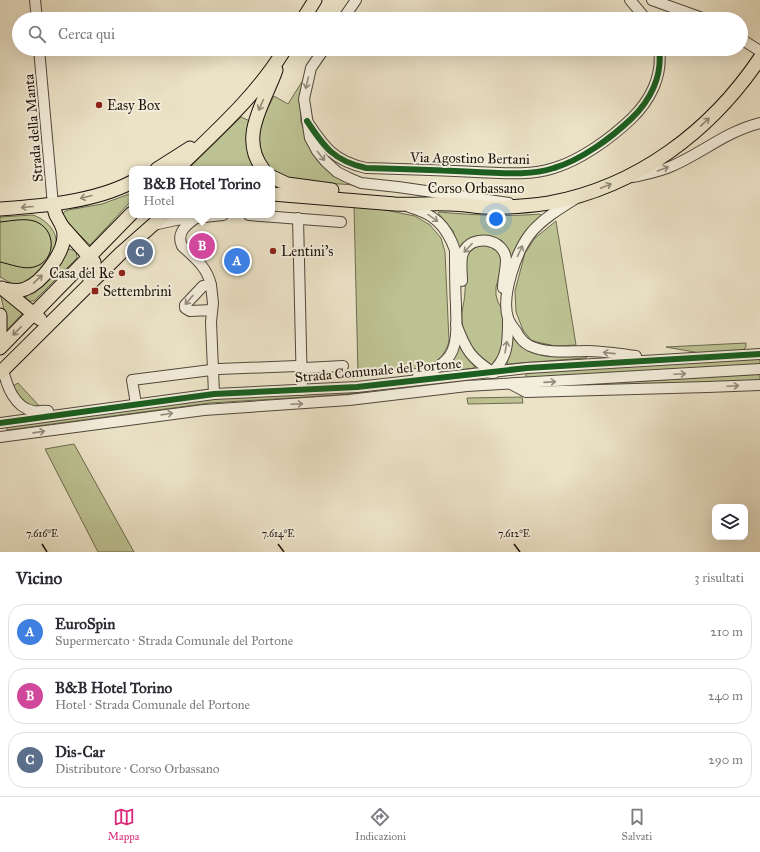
<!DOCTYPE html>
<html lang="it">
<meta charset="utf-8">
<style>
:root{--surface:#fff;--page:#f2f2f3;--text:#2b2b33;--muted:#7c7c81;--line:#e1e1e2;--accent:#db2777}
body{margin:0;font-family:"IM FELL Great Primer",serif;background:var(--page);color:var(--text)}
.controls{position:absolute;right:12px;bottom:12px;display:grid;overflow:hidden;border-radius:8px;box-shadow:0 4px 16px #0002}
.controls button{width:36px;height:36px;display:grid;place-items:center;padding:0;border:0;border-bottom:1px solid var(--line);background:var(--surface);color:var(--text);font:20px sans-serif}
.you{position:absolute;left:496px;top:219px;width:14px;height:14px;margin:-10px;border:3px solid #fff;border-radius:50%;background:#1a73e8;box-shadow:0 0 0 6px #1a73e833}
.badge{display:grid;place-items:center;width:26px;height:26px;border-radius:50%;background:var(--accent);color:#fff;font-size:13px;font-weight:700}
.pin{position:absolute;translate:-50% -50%;border:2px solid #fff;box-shadow:0 1px 4px #0006}
.popup{position:absolute;left:129px;top:166px;width:146px;height:52px;box-sizing:border-box;display:grid;place-content:center;border-radius:8px;background:var(--surface);filter:drop-shadow(0 1px 3px #0005);font-size:13px;white-space:nowrap;color:var(--muted)}
.popup b{font-size:15px;color:var(--text)}
.popup::after{content:'';position:absolute;left:50%;top:100%;margin-left:-8px;border:8px solid transparent;border-top-color:var(--surface)}
.list{margin:0;padding:0;list-style:none}
h2{display:flex;justify-content:space-between;align-items:center;height:52px;margin:0;padding:0 16px;font-size:17px}
h2 small{font-size:13px;font-weight:400;color:var(--muted)}
.list li{display:grid;grid-template-columns:26px 1fr auto;gap:12px;align-items:center;box-sizing:border-box;height:56px;margin:0 8px 8px;padding:0 8px;border:1px solid var(--line);border-radius:16px}
.list b{display:block;font-size:15px;white-space:nowrap}
.list p{margin:0;font-size:13px;white-space:nowrap;color:var(--muted)}
.list em{font-size:13px;font-style:normal;color:var(--muted)}
.icon{flex:none;width:22px;height:22px;fill:none;stroke:currentColor;stroke-width:2;stroke-linecap:round;stroke-linejoin:round}
.map{position:relative;flex:none;width:760px;height:552px;overflow:hidden}
.search{position:absolute;background:var(--surface);box-shadow:0 4px 16px #0002;left:12px;right:12px;top:12px;height:44px;display:flex;align-items:center;gap:10px;box-sizing:border-box;padding:0 14px;border-radius:22px;color:var(--muted);font-size:15px}
.sheet{height:244px;background:var(--surface)}
nav{display:flex;justify-content:space-around;align-items:center;box-sizing:border-box;height:56px;border-top:1px solid var(--line);background:var(--surface);font-size:11px;color:var(--muted)}
nav a{display:grid;justify-items:center;gap:2px}
nav .on{color:var(--accent)}
.map>svg:first-child{display:block}
.green{fill:#bdc292;stroke:#6d6b50}
.lines{fill:none;stroke-linecap:round;stroke-linejoin:round}
.minor-casing{stroke:#51483c;stroke-width:12}
.major-casing{stroke:#1d140d;stroke-width:15}
.minor{stroke:#f3eddb;stroke-width:10}
.major{stroke:#ece3c7;stroke-width:13}
.tram{stroke:#1d140d;stroke-width:1}
.cycleway-casing{stroke:#f3eddb;stroke-width:8}
.cycleway{stroke:#1b5e20;stroke-width:6}
.oneway{stroke:#938b7e}
.oneway2{stroke:#8f8673}
.ticks{fill:none;stroke:#1d140d;stroke-width:1.5}
.poi-dot{fill:#8f2418;stroke:#f3eddb;stroke-width:1.5}
.labels{text-anchor:middle;stroke-width:4;stroke-linejoin:round;paint-order:stroke}
.poi-label{font-size:14px;fill:#1d140d;stroke:#f3eddb;text-anchor:start}
.street-label{font-size:14px;fill:#1d140d;stroke:#f3eddb}
.ticks-label{font-size:10px;text-anchor:middle;fill:#1d140d;stroke:#f3eddb;stroke-width:4;stroke-linejoin:round;paint-order:stroke}
</style>
<div class="map">
<svg width="760" height="552" viewBox="0 0 760 552">
<rect width="100%" height="100%" fill="#ece3c7"/>
<filter id="stains"><feTurbulence type="fractalNoise" baseFrequency=".005" numOctaves="4"/><feColorMatrix values="0 0 0 0 .2 0 0 0 0 .09 0 0 0 0 .02 0 0 0 .5 -.17"/></filter>
<radialGradient id="worn" r=".72"><stop offset=".6" stop-color="#630" stop-opacity="0"/><stop offset="1" stop-color="#630" stop-opacity=".3"/></radialGradient>
<!-- green -->
<g class="green">
<path d="M 303,80 L 300,103 L 301,122 L 308,143 L 355,185 L 310,182 L 287,180 L 272,171 L 272,169 L 270,169 L 266,164 L 260,152 L 259,125 L 274,96 L 288,104 Z"/>
<path d="M 241,117 L 250,121 L 257,169 L 188,169 Z"/>
<path d="M 132,193 L 132,200 L 90,245 L 65,220 L 63,215 L 64,212 L 68,210 L 102,204 Z"/>
<path d="M 354,206 L 375,208 L 415,216 L 430,225 L 441,238 L 445,252 L 449,341 C 446,355 435,365 421,368 L 358,374 Z"/>
<path d="M 439,212 C 473,215 506,217 540,214 L 542,216 L 520,240 L 510,260 L 493,240 L 460,252 L 453,231 L 438,213 Z"/>
<path d="M 33,215 C 45,219 60,232 55,247 C 51,261 29,287 14,284 C 9,283 4,279 0,277 L 0,217 Z"/>
<path d="M 556,221 L 576,345 L 555,346 L 537,342 L 531,340 L 523,330 L 516,312 L 515,291 L 525,253 L 535,238 Z"/>
<path d="M 483,244 L 487,245 L 498,251 L 503,263 L 496,287 L 496,295 L 498,302 L 502,309 L 504,336 L 502,352 L 491,366 C 473,356 460,334 462,312 C 463,305 465,298 465,291 C 467,269 457,254 483,244 Z"/>
<path d="M 69,249 L 76,251 L 77,258 L 34,301 L 30,301 L 26,298 L 25,294 L 66,250 Z"/>
<path d="M 0,293 L 22,314 L 4,333 L 5,314 Z"/>
<path d="M 513,338 C 518,341 521,347 527,350 C 544,359 567,357 586,355 L 587,357 L 586,358 L 507,364 Z"/>
<path d="M 746,343 L 746,347 L 742,351 L 700,353 L 666,347 Z"/>
<path d="M 459,346 L 475,367 L 474,368 L 440,373 L 439,372 Z"/>
<path d="M 760,358 L 760,365 L 526,379 L 526,373 Z"/>
<path d="M 760,374 L 760,381 L 591,386 L 591,384 Z"/>
<path d="M 18,383 L 42,409 L 39,409 L 21,401 L 11,387 Z"/>
<path d="M 368,389 L 368,392 L 337,395 L 210,403 L 7,430 L 6,426 L 213,398 Z"/>
<path d="M 522,397 L 523,403 L 468,404 L 467,398 Z"/>
<path d="M 74,444 L 134,552 L 98,552 L 45,449 Z"/>
</g>
<g class="lines">
<!-- minor casing -->
<g class="minor-casing">
<g id="minor">
<path d="M 35,0 L 37,19"/>
<path d="M 630,0 L 646,19"/>
<path d="M 652,0 L 705,19"/>
<path d="M 343,19 L 356,0"/>
<path d="M 741,39 L 760,51"/>
<path d="M 39,49 L 53,205"/>
<path d="M 324,49 L 311,68 L 304,99 L 310,138 L 317,151 L 325,161 L 337,172 L 349,178 L 361,183 L 398,187 L 509,203"/>
<path d="M 307,121 C 324,147 334,161 366,168 C 403,169 439,170 476,172 C 501,173 530,176 554,168 C 581,160 611,138 631,119 C 650,101 663,76 659,49"/>
<path d="M 633,177 C 646,174 659,172 672,166 C 702,153 727,131 760,123"/>
<path d="M 575,199 C 559,209 541,220 530,234 C 516,252 501,296 508,318 C 509,322 513,327 516,331 C 519,337 524,343 530,346 C 549,354 568,351 587,351 C 603,351 620,354 636,356"/>
<path d="M 409,207 C 434,214 446,225 455,250 C 455,268 455,287 456,305 C 456,318 458,333 454,346 C 450,363 433,371 418,376"/>
<path d="M 249,215 L 341,222"/>
<path d="M 196,218 C 186,225 176,233 182,246 C 195,258 207,267 211,285"/>
<path d="M 298,218 L 302,390"/>
<path d="M 153,225 L 176,220 L 223,215"/>
<path d="M 462,281 C 462,272 460,261 463,253 C 471,233 505,238 506,260 C 506,269 503,279 503,288"/>
<path d="M 212,310 L 190,311 L 185,308 L 185,305 L 203,286 L 211,285 L 213,303 L 211,322 L 214,394"/>
<path d="M 456,324 C 466,350 470,358 494,373"/>
<path d="M 3,370 C 7,386 14,407 33,411 C 38,412 43,410 48,411"/>
<path d="M 491,373 C 509,358 508,340 508,318"/>
<path d="M 511,384 L 526,392 L 708,387 L 760,385"/>
<path d="M 136,404 L 132,380 L 219,369 L 297,366 L 305,368 L 343,366"/>
<path d="M 0,423 L 214,394 L 357,387 L 527,368 L 760,354"/>
<path d="M 0,437 L 204,410 L 349,400 L 467,386 L 760,369"/>
</g>
</g>
<!-- major casing -->
<g class="major-casing">
<g id="major">
<path d="M 303,19 L 315,0"/>
<path d="M 157,169 L 190,148"/>
<path d="M 177,169 C 215,132 257,95 285,49"/>
<path d="M 263,169 C 238,137 265,102 276,70"/>
<path d="M 272,177 L 287,184 L 332,190"/>
<path d="M 272,194 C 313,197 354,201 395,204 C 414,205 432,203 450,204 C 461,204 472,206 483,207 C 504,208 528,206 549,203 C 637,187 711,131 760,58"/>
<path d="M 53,205 L 56,215 L 62,226 L 94,262 L 95,272 L 90,281"/>
<path d="M 0,209 C 42,206 94,202 132,182"/>
<path d="M 2,288 L 40,319"/>
<path d="M 3,289 C 10,290 18,292 25,289 C 42,283 64,253 64,235 C 64,232 63,229 62,226"/>
<path d="M 0,315 L 0,333"/>
<path d="M 0,348 L 132,213"/>
<path d="M 0,373 L 121,253 L 164,215"/>
</g>
</g>
<!-- minor -->
<use href="#minor" class="minor"/>
<!-- major -->
<use href="#major" class="major"/>
<!-- tram -->
<path class="tram" d="M 0,222 C 11,221 24,218 34,221 C 57,228 57,261 34,267 C 24,270 10,264 0,262"/>
<!-- cycleway casing -->
<g class="cycleway-casing">
<g id="cycleway">
<path d="M 307,121 C 324,147 334,161 366,168 C 403,169 439,170 476,172 C 501,173 530,176 554,168 C 581,160 611,138 631,119 C 650,101 663,76 659,49"/>
<path d="M 0,423 L 214,394 L 357,387 L 527,368 L 760,354"/>
</g>
</g>
<!-- cycleway -->
<use href="#cycleway" class="cycleway"/>
</g>
<!-- one-way arrows -->
<defs><path id="oneway-shaft" d="M-6 0H5M1.5-3L5.5 0L1.5 3" fill="none" stroke-width="1.6" stroke-linecap="round" stroke-linejoin="round"/></defs>
<g class="oneway">
<use href="#oneway-shaft" transform="translate(307 83) rotate(103)"/>
<use href="#oneway-shaft" transform="translate(321 156) rotate(52)"/>
<use href="#oneway-shaft" transform="translate(663 169) rotate(-20)"/>
<use href="#oneway-shaft" transform="translate(433 218) rotate(35)"/>
<use href="#oneway-shaft" transform="translate(468 248) rotate(133)"/>
<use href="#oneway-shaft" transform="translate(520 251) rotate(-65)"/>
<use href="#oneway-shaft" transform="translate(189 300) rotate(131)"/>
<use href="#oneway-shaft" transform="translate(506 347) rotate(-81)"/>
<use href="#oneway-shaft" transform="translate(609 353) rotate(-174)"/>
<use href="#oneway-shaft" transform="translate(680 374) rotate(-3)"/>
<use href="#oneway-shaft" transform="translate(550 382) rotate(-4)"/>
<use href="#oneway-shaft" transform="translate(733 386) rotate(-3)"/>
<use href="#oneway-shaft" transform="translate(297 404) rotate(-3)"/>
<use href="#oneway-shaft" transform="translate(167 414) rotate(-8)"/>
<use href="#oneway-shaft" transform="translate(39 432) rotate(-8)"/>
</g>
<g class="oneway2">
<use href="#oneway-shaft" transform="translate(261 105) rotate(114)"/>
<use href="#oneway-shaft" transform="translate(705 122) rotate(-43)"/>
<use href="#oneway-shaft" transform="translate(606 186) rotate(-22)"/>
<use href="#oneway-shaft" transform="translate(86 197) rotate(166)"/>
<use href="#oneway-shaft" transform="translate(27 207) rotate(175)"/>
<use href="#oneway-shaft" transform="translate(38 279) rotate(-43)"/>
<use href="#oneway-shaft" transform="translate(17 331) rotate(135)"/>
</g>
<!-- ticks -->
<path class="ticks" d="M 42,544 L 47,552M 278,544 L 284,552M 514,544 L 520,552"/>
<!-- markers -->
<g class="poi-dot">
<circle cx="99" cy="105" r="4"/>
<circle cx="273" cy="251" r="4"/>
<circle cx="122" cy="273" r="4"/>
<rect x="91" y="287" width="8" height="8" rx="2"/>
</g>
<g class="labels">
<!-- poi labels -->
<g class="poi-label">
<text x="107" y="110">Easy Box</text>
<text x="281" y="256">Lentini's</text>
<text x="114" y="278" text-anchor="end">Casa del Re</text>
<text x="103" y="296">Settembrini</text>
</g>
<!-- street labels -->
<g class="street-label">
<text transform="translate(33 128) rotate(-95)" y="5">Strada della Manta</text>
<text transform="translate(470 158) rotate(1)" y="5">Via Agostino Bertani</text>
<text x="476" y="193">Corso Orbassano</text>
<text transform="translate(378 370) rotate(-5)" y="5">Strada Comunale del Portone</text>
</g>
</g>
<g class="ticks-label">
<text x="42" y="537">7.616°E</text>
<text x="278" y="537">7.614°E</text>
<text x="514" y="537">7.612°E</text>
</g>
<rect width="100%" height="100%" filter="url(#stains)"/>
<rect width="100%" height="100%" fill="url(#worn)"/>
</svg>
<div class="controls">
<button><svg class="icon" aria-label="layers" viewBox="0 0 24 24"><path d="M12 4l9 5-9 5-9-5zM3 14l9 5 9-5"/></svg></button>
</div>
<div class="you"></div>
<div class="pin badge" style="left:237px;top:261px;background:#3f7fe0">A</div>
<div class="pin badge" style="left:202px;top:246px;background:#d1479c">B</div>
<div class="popup"><b>B&amp;B Hotel Torino</b>Hotel</div>
<div class="pin badge" style="left:140px;top:252px;background:#5c6f8a">C</div>
<div class="search"><svg class="icon" aria-label="search" viewBox="0 0 24 24"><circle cx="10" cy="10" r="6"/><path d="M15 15l6 6"/></svg>Cerca qui</div>
</div>
<section class="sheet">
<h2>Vicino<small>3 risultati</small></h2>
<ul class="list">
<li><span class="badge" style="background:#3f7fe0">A</span><div><b>EuroSpin</b><p>Supermercato · Strada Comunale del Portone</p></div><em>210 m</em></li>
<li><span class="badge" style="background:#d1479c">B</span><div><b>B&amp;B Hotel Torino</b><p>Hotel · Strada Comunale del Portone</p></div><em>240 m</em></li>
<li><span class="badge" style="background:#5c6f8a">C</span><div><b>Dis-Car</b><p>Distributore · Corso Orbassano</p></div><em>290 m</em></li>
</ul>
</section>
<nav>
<a class="on"><svg class="icon" aria-label="map" viewBox="0 0 24 24"><path d="M3 6l6-2 6 2 6-2v14l-6 2-6-2-6 2zM9 4v14M15 6v14"/></svg>Mappa</a>
<a><svg class="icon" aria-label="directions" viewBox="0 0 24 24"><path d="M12 3l9 9-9 9-9-9zM9 14v-3h6M13 9l2 2-2 2"/></svg>Indicazioni</a>
<a><svg class="icon" aria-label="saved" viewBox="0 0 24 24"><path d="M7 4h10v16l-5-4-5 4z"/></svg>Salvati</a>
</nav>
